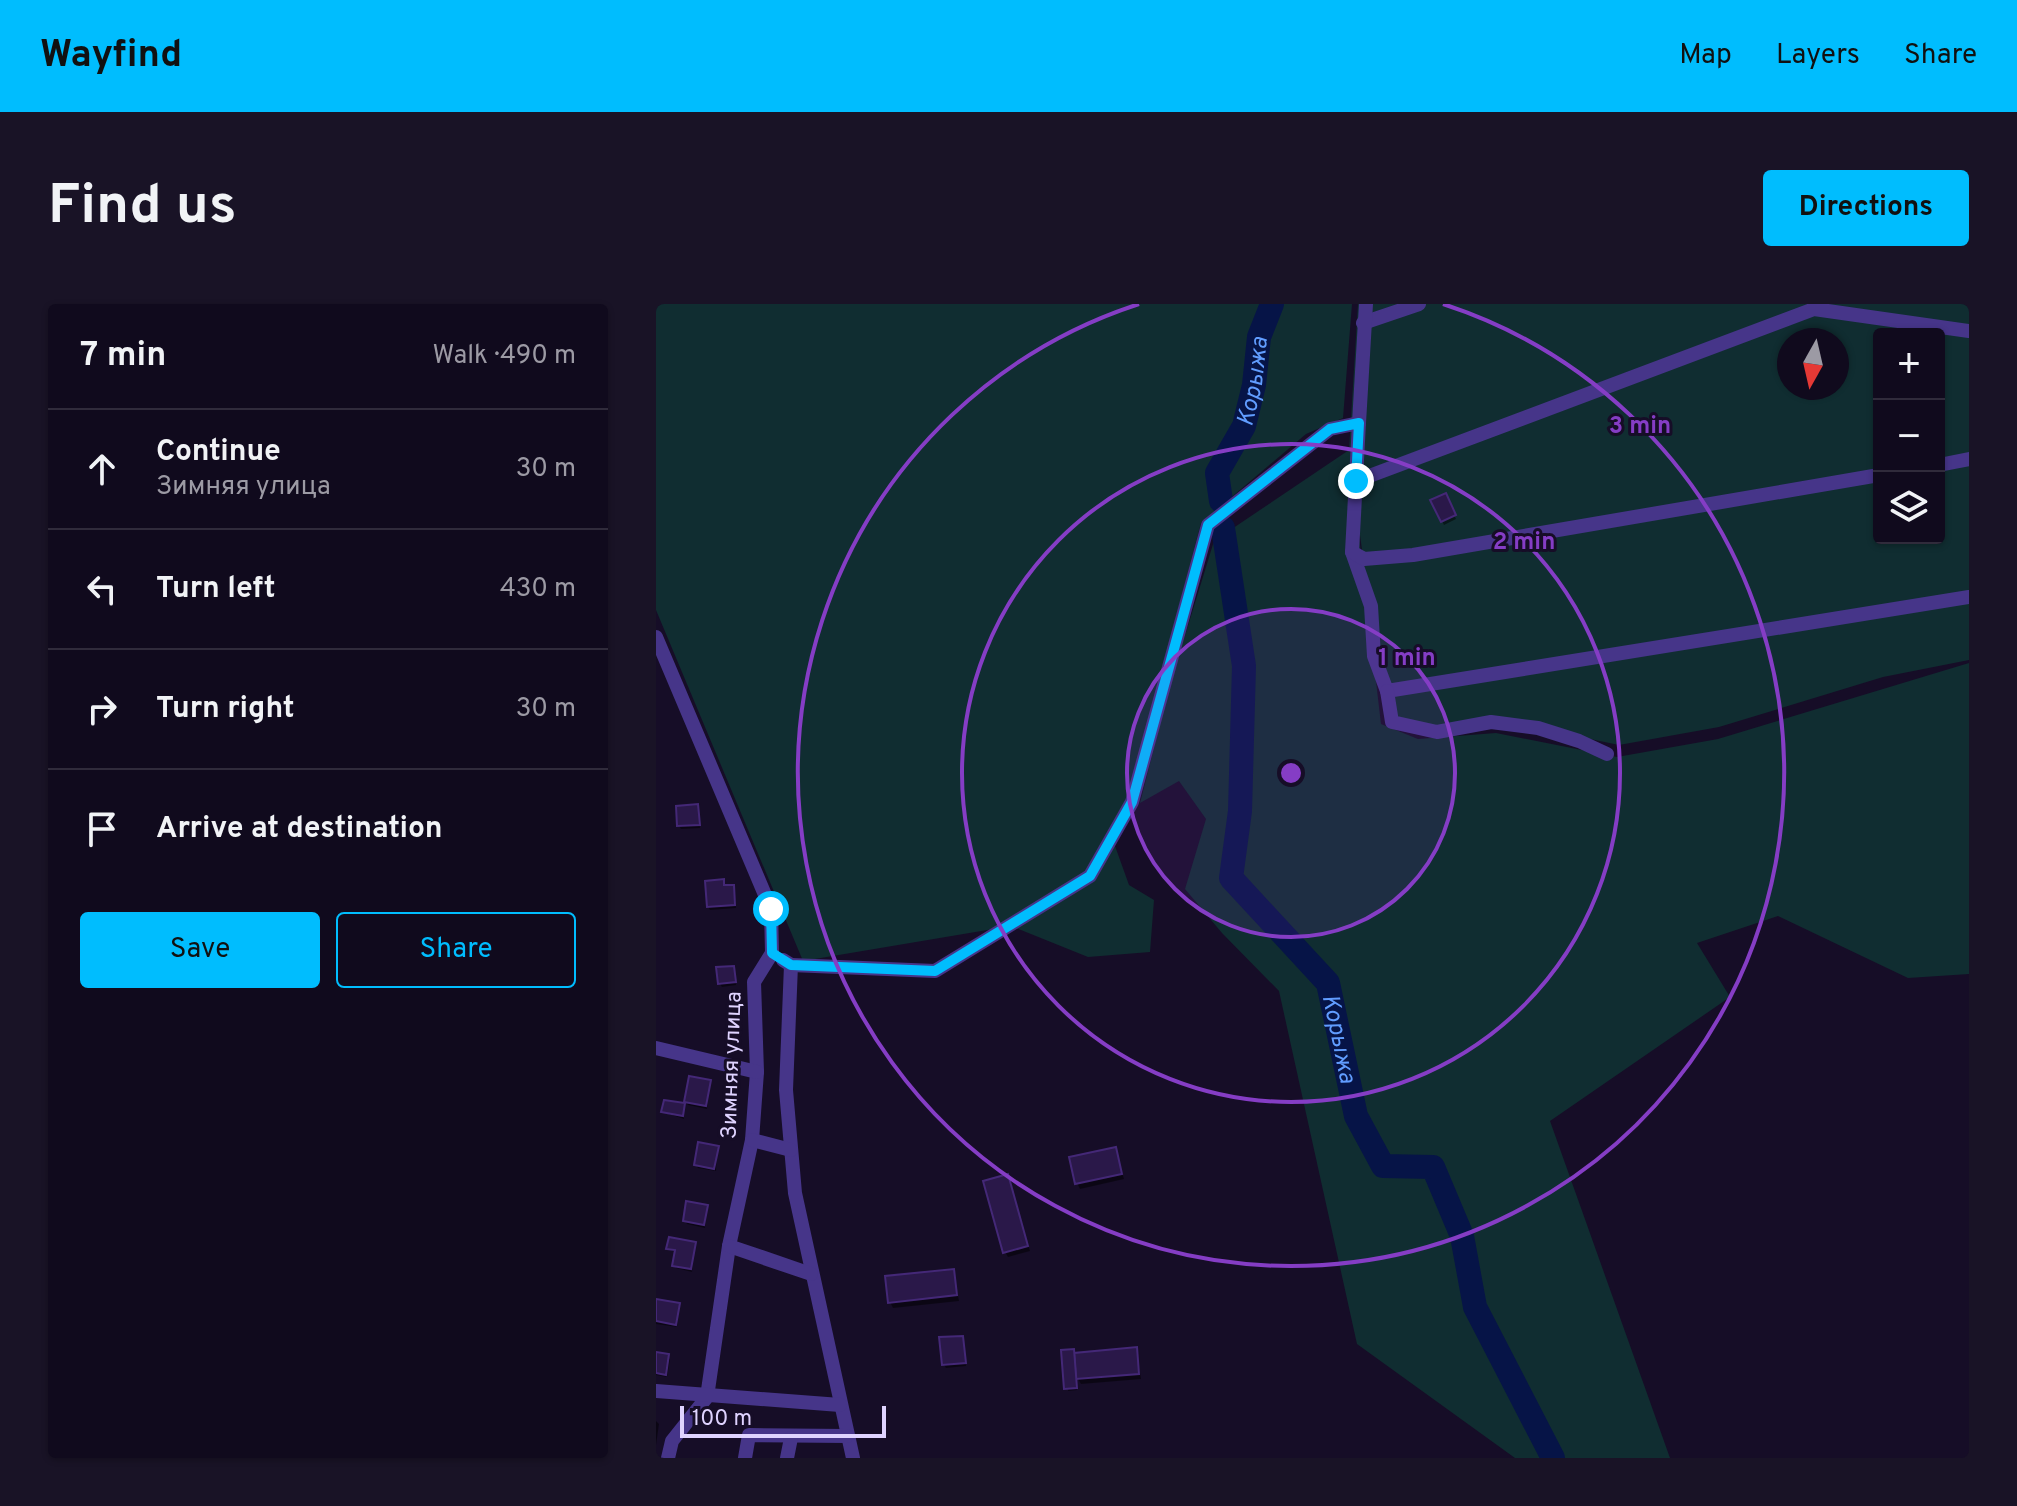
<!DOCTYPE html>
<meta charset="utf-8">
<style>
:root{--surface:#100a1d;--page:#191326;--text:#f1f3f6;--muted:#9c9aa4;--line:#302b3b;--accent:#00bdfe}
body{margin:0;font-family:Overpass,sans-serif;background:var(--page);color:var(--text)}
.controls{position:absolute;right:24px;top:24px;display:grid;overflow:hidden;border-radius:8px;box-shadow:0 2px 6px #0004}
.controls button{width:72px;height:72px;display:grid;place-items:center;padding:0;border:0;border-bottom:2px solid var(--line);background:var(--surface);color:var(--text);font:40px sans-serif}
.compass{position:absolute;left:1121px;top:24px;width:72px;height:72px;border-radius:50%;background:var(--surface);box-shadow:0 2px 6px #0004;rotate:188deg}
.scale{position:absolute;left:24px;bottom:20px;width:206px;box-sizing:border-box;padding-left:8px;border:4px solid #dfd3ff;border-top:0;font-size:22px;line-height:28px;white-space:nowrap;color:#dfd3ff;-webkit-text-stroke:6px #160d27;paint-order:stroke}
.stop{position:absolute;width:24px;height:24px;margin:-18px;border:6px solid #00bdfe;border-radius:50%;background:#fff}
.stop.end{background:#00bdfe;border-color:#fff;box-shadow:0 2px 8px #0008}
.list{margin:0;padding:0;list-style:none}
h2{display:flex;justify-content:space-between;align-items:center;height:104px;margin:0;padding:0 32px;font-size:34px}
h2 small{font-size:26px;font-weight:400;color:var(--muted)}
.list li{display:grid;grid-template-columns:52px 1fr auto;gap:24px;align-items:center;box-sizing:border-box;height:120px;padding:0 32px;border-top:2px solid var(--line)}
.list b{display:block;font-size:30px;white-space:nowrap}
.list p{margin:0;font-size:26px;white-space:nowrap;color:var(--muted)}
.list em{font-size:26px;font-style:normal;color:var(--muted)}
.actions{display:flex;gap:16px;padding:24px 32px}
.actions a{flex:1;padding:18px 0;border:2px solid var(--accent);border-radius:8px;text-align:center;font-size:28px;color:var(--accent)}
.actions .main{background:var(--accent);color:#111}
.icon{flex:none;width:44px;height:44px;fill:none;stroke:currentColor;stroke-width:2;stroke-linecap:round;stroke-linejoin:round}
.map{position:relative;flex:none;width:1313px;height:1154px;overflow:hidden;border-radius:8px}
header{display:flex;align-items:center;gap:48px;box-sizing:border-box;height:112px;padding:0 40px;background:var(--accent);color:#111}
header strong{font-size:38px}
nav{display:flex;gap:44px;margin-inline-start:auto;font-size:28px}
.intro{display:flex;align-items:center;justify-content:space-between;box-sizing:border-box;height:192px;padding:0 48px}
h1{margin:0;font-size:56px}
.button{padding:20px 36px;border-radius:8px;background:var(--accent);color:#111;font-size:28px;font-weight:700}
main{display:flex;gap:48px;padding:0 48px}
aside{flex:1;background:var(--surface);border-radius:8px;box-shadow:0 2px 6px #0004}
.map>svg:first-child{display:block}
.green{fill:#102d31;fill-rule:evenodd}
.shadow{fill:#0007}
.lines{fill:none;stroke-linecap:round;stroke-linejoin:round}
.river{stroke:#061447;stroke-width:24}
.building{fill:#2a1849;stroke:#442877;stroke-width:2}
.minor{stroke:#463589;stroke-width:14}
.route{stroke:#00bdfe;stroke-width:10}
.ring{fill:none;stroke:#853dc5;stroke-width:4}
.labels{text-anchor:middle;stroke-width:6;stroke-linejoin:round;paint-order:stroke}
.street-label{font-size:22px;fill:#dfd3ff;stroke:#160d27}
.water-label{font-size:24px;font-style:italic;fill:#619dff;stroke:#160d27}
.centre{fill:#853dc5;stroke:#160d27;stroke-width:4}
.ring-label{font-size:24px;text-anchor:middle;font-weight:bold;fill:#853dc5;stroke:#160d27;stroke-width:6;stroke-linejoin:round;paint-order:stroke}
</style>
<header>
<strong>Wayfind</strong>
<nav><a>Map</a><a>Layers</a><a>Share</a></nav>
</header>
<div class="intro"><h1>Find us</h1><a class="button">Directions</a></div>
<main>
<aside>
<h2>7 min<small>Walk · 490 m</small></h2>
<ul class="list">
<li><svg class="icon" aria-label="ahead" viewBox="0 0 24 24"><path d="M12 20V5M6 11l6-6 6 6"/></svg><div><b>Continue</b><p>Зимняя улица</p></div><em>30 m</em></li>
<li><svg class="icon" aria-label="left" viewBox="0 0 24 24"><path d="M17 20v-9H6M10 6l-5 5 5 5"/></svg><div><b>Turn left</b></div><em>430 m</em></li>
<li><svg class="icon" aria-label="right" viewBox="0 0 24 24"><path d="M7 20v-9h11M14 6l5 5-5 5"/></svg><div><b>Turn right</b></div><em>30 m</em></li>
<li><svg class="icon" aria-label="arrive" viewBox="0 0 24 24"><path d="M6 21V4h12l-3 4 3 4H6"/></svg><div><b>Arrive at destination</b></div></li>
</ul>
<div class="actions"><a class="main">Save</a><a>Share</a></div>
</aside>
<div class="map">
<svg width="1313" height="1154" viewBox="0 0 1313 1154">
<rect width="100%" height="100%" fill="#160d27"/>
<!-- green -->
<g class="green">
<path d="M 0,0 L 696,0 L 687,114 L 650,130 L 545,219 L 459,542 L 473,581 L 498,596 L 494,648 L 432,653 L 355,622 L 147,657 L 0,306 Z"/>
<path d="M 702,0 L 1313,0 L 1313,356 L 1227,373 L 1063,423 L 963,441 L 833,414 L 767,430 L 730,421 L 697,180 L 725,420 L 762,435 L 840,429 L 961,453 L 1062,435 L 1313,359 L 1313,670 L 1252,674 L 1122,612 L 1041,639 L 1074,693 L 894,817 L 1014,1154 L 859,1154 L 701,1040 L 623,687 L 566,629 L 529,585 L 550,515 L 523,477 L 484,499 L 515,377 L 558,237 L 693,146 ZM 1223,30 L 1283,30 L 1283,234 L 1223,234 ZM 1133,36 L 1181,36 L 1181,84 L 1133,84 Z"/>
</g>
<!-- shadow -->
<g class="shadow">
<path d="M 789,191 L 800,215 L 788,221 L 777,197 Z"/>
<path d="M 41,502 L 44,524 L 25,525 L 23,522 Z"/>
<path d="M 67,577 L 69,583 L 78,586 L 80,604 L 54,606 L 52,603 Z"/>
<path d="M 77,664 L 80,681 L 66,683 L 64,680 Z"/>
<path d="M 53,778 L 51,805 L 32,801 L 30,798 Z"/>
<path d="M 28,801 L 28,815 L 7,808 Z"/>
<path d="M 61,844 L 60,867 L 42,864 L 40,861 Z"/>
<path d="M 459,845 L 468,875 L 424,885 L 421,879 Z"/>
<path d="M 351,873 L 374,947 L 352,953 L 349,948 Z"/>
<path d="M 50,903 L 49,924 L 31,920 L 29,917 Z"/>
<path d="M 38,940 L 36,968 L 20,964 L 20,949 L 12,944 Z"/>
<path d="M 297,967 L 303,997 L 237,1004 L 234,998 Z"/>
<path d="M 23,1001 L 21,1023 L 0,1020 L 0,1006 Z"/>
<path d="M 306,1034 L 310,1062 L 290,1064 L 288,1061 Z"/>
<path d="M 480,1046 L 485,1075 L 425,1080 L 420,1071 L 421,1086 L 412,1087 L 419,1050 Z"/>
<path d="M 0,1050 L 14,1055 L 11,1073 L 0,1071 Z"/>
<path d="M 0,1117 L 3,1120 L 0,1141 Z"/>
</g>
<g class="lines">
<!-- river -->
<g class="river">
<path id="s1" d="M 565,197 L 561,169 L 588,122 L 598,81 L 603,33 L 616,0"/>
<path id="s2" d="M 567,224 L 588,362 L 584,507 L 575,574 L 672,679 L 700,812 L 727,862 L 777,863 L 806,932 L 819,1003 L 897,1154"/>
</g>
</g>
<!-- building -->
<g class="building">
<path d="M 790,189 L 800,211 L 785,218 L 774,196 Z"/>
<path d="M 42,500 L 44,521 L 21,522 L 20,502 Z"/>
<path d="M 68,575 L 68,581 L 78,581 L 79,601 L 51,603 L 49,577 Z"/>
<path d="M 78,662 L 80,678 L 62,680 L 60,663 Z"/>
<path d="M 33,772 L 55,776 L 50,802 L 28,798 Z"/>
<path d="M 8,796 L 29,799 L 27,812 L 5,808 Z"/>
<path d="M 42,838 L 63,842 L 58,865 L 38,861 Z"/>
<path d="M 460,843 L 466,870 L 419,880 L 413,853 Z"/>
<path d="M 352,870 L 372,942 L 347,949 L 327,877 Z"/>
<path d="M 30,897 L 52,901 L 48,921 L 27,917 Z"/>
<path d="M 13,933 L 40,938 L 35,965 L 16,962 L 19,946 L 10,945 Z"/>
<path d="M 298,965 L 301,991 L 232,999 L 229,972 Z"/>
<path d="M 0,995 L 24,999 L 20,1021 L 0,1017 Z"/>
<path d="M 307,1032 L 310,1059 L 286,1061 L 283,1033 Z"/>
<path d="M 481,1043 L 483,1070 L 420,1075 L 418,1049 Z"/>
<path d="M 418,1045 L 421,1084 L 408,1085 L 405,1046 Z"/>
<path d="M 0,1048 L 13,1050 L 10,1071 L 0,1069 Z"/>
</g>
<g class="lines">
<!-- minor -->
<g class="minor">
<path d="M 707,19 L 763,0"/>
<path d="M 703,119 L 710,0"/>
<path d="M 1283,161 L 1313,155"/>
<path d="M 700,177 L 1158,5 L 1313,27"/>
<path d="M 696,248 L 715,302 L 718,352 L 731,387 L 1313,293"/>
<path d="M 0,333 L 115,605 L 116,649 L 98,678 L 101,768 L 96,836 L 73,942 L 51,1093 L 16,1137 L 12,1154"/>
<path d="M 731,387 L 736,418 L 781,428 L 835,418 L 882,424 L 923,437 L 951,450"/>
<path d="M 127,656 L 135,661 L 130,786 L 139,889 L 197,1154"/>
<path d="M 135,661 L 279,667 L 434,572 L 476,498 L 552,221 L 674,125 L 703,119 L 696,248 L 708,255 L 757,251 L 1223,171"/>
<path d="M 0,744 L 101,768"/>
<path d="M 96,836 L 135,846"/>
<path d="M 73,942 L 155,970"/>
<path d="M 0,1087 L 184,1101"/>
<path d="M 89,1154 L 93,1131 L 191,1132"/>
<path d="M 131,1154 L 135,1134"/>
</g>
</g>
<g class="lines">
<!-- route -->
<path class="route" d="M 115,605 L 116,649 L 135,661 L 279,667 L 434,572 L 476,498 L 552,221 L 674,125 L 703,119 L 700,177"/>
</g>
<!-- distance rings -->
<circle cx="635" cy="469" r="164" fill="#853dc5" fill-opacity=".12"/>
<g class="ring">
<circle cx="635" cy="469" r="164"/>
<circle cx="635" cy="469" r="329"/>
<path d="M787 0A493 493 0 1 1 483 0"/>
</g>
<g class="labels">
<!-- street labels -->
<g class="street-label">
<text transform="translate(74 761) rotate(-88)" y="8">Зимняя улица</text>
</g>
<!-- water labels -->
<g class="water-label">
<text dy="8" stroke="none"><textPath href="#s1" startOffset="128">Корыжа</textPath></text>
<text dy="8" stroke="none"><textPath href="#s2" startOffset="552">Корыжа</textPath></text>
</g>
</g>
<circle cx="635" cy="469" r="12" class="centre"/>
<g class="ring-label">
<text x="984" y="129">3 min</text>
<text x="868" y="245">2 min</text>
<text x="751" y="361">1 min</text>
</g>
</svg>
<div class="controls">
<button>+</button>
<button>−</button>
<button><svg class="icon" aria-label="layers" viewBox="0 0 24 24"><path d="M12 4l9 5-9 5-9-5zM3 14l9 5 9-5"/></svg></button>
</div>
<svg class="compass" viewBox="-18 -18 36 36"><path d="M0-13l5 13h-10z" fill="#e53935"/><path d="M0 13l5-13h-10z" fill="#9c9aa4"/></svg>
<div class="scale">100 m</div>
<div class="stop" style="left:115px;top:605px"></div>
<div class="stop end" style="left:700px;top:177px"></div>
</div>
</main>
